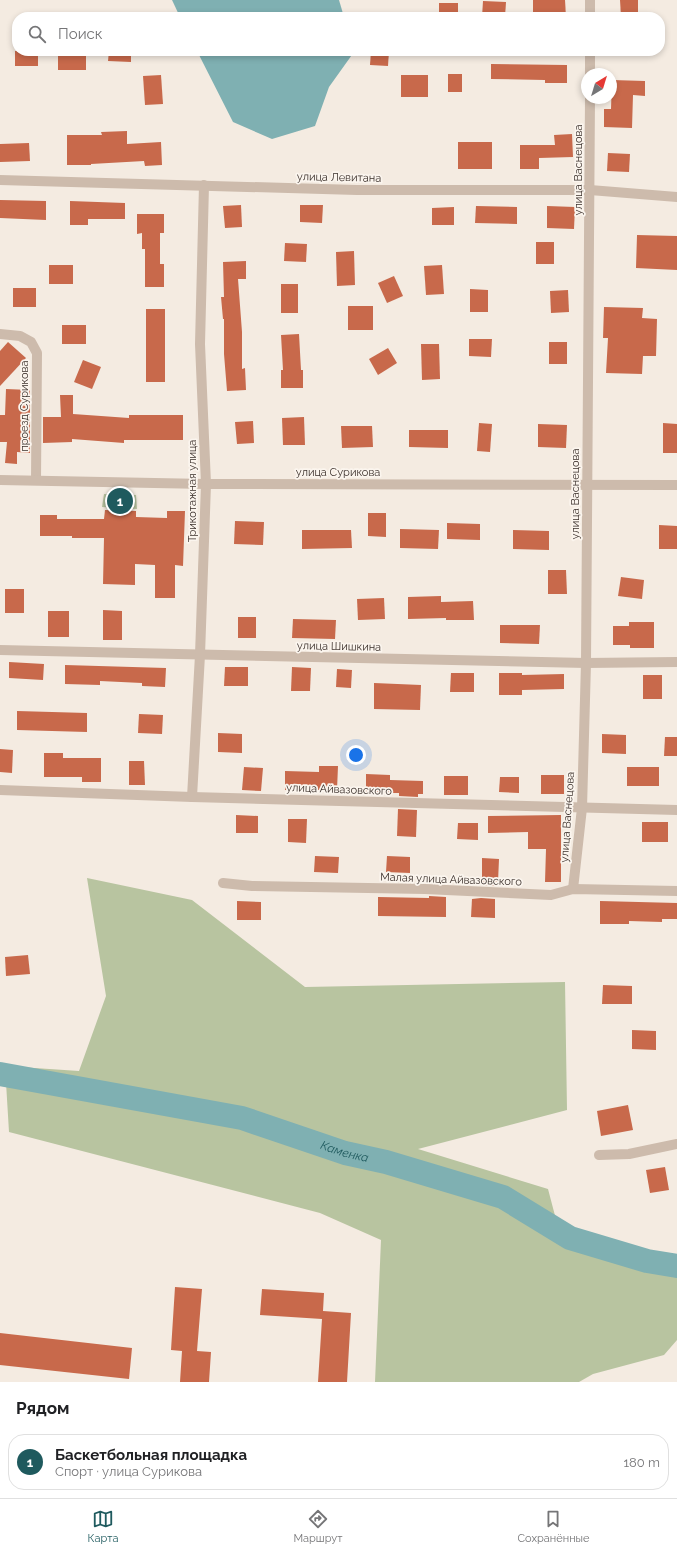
<!DOCTYPE html>
<html lang="ru">
<meta charset="utf-8">
<style>
:root{--surface:#fff;--page:#f6f6f6;--text:#202124;--muted:#757577;--line:#e0e0e0;--accent:#1f5a5e}
body{margin:0;font-family:Raleway,sans-serif;background:var(--page);color:var(--text)}
.compass{position:absolute;left:581px;top:68px;width:36px;height:36px;border-radius:50%;background:var(--surface);box-shadow:0 2px 6px #0003;rotate:38deg}
.you{position:absolute;left:356px;top:755px;width:14px;height:14px;margin:-10px;border:3px solid #fff;border-radius:50%;background:#1a73e8;box-shadow:0 0 0 6px #1a73e833}
.badge{display:grid;place-items:center;width:26px;height:26px;border-radius:50%;background:var(--accent);color:#fff;font-size:13px;font-weight:700}
.pin{position:absolute;translate:-50% -50%;border:2px solid #fff;box-shadow:0 1px 4px #0006}
.list{margin:0;padding:0;list-style:none}
h2{display:flex;justify-content:space-between;align-items:center;height:52px;margin:0;padding:0 16px;font-size:17px}
h2 small{font-size:13px;font-weight:400;color:var(--muted)}
.list li{display:grid;grid-template-columns:26px 1fr auto;gap:12px;align-items:center;box-sizing:border-box;height:56px;margin:0 8px 8px;padding:0 8px;border:1px solid var(--line);border-radius:16px}
.list b{display:block;font-size:15px;white-space:nowrap}
.list p{margin:0;font-size:13px;white-space:nowrap;color:var(--muted)}
.list em{font-size:13px;font-style:normal;color:var(--muted)}
.icon{flex:none;width:22px;height:22px;fill:none;stroke:currentColor;stroke-width:2;stroke-linecap:round;stroke-linejoin:round}
.map{position:relative;flex:none;width:677px;height:1382px;overflow:hidden}
.search{position:absolute;background:var(--surface);box-shadow:0 2px 6px #0003;left:12px;right:12px;top:12px;height:44px;display:flex;align-items:center;gap:10px;box-sizing:border-box;padding:0 14px;border-radius:16px;color:var(--muted);font-size:15px}
.sheet{height:116px;background:var(--surface)}
nav{display:flex;justify-content:space-around;align-items:center;box-sizing:border-box;height:56px;border-top:1px solid var(--line);background:var(--surface);font-size:11px;color:var(--muted)}
nav a{display:grid;justify-items:center;gap:2px}
nav .on{color:var(--accent)}
.map>svg:first-child{display:block}
.green{fill:#b8c4a0}
.water{fill:#7fb0b2}
.lines{fill:none;stroke-linecap:round;stroke-linejoin:round}
.river{stroke:#7fb0b2;stroke-width:24}
.building{fill:#c8694b}
.minor{stroke:#cdbbac;stroke-width:10}
.tertiary{stroke:#cdbbac;stroke-width:10}
.labels{text-anchor:middle;stroke-width:3.5;stroke-linejoin:round;paint-order:stroke}
.street-label{font-size:11px;fill:#3b302b;stroke:#fbf5ee}
.water-label{font-size:12px;font-style:italic;fill:#1f5a5e;stroke:#fbf5ee}
</style>
<div class="map">
<svg width="677" height="1382" viewBox="0 0 677 1382">
<rect width="100%" height="100%" fill="#f4ebe1"/>
<!-- green -->
<g class="green">
<path d="M 104,494 L 136,495 L 137,509 L 102,507 Z"/>
<path d="M 87,878 L 192,900 L 305,987 L 565,982 L 567,1110 L 418,1149 L 548,1189 L 563,1246 L 677,1272 L 677,1340 L 664,1355 L 593,1374 L 579,1382 L 375,1382 L 381,1240 L 320,1213 L 9,1132 L 5,1066 L 79,1071 L 106,996 Z"/>
</g>
<!-- water -->
<g class="water">
<path d="M 172,0 L 339,0 L 344,17 L 180,17 Z"/>
<path d="M 197,51 L 354,51 L 354,52 L 329,87 L 315,126 L 272,139 L 233,122 Z"/>
</g>
<g class="lines">
<!-- river -->
<path class="river" id="s1" d="M 0,1074 L 242,1118 L 345,1153 L 386,1162 L 503,1197 L 570,1238 L 647,1261 L 677,1266"/>
</g>
<!-- building -->
<g class="building">
<path d="M 533,0 L 565,0 L 566,17 L 533,17 Z"/>
<path d="M 620,0 L 638,0 L 638,17 L 621,17 Z"/>
<path d="M 483,1 L 506,2 L 505,17 L 482,17 Z"/>
<rect x="439" y="3" width="19" height="14"/>
<rect x="15" y="51" width="23" height="15"/>
<rect x="58" y="51" width="28" height="19"/>
<path d="M 109,51 L 131,51 L 131,62 L 108,61 Z"/>
<path d="M 371,51 L 389,51 L 388,66 L 370,65 Z"/>
<path d="M 491,64 L 567,65 L 567,83 L 545,83 L 545,80 L 491,79 Z"/>
<rect x="448" y="74" width="14" height="18"/>
<path d="M 161,75 L 163,104 L 145,105 L 143,76 Z"/>
<rect x="401" y="75" width="27" height="22"/>
<path d="M 612,80 L 645,81 L 645,96 L 633,95 L 632,128 L 604,127 L 604,109 L 611,109 Z"/>
<path d="M 127,131 L 127,144 L 161,142 L 162,165 L 145,166 L 144,161 L 91,164 L 91,165 L 67,165 L 67,135 L 102,135 L 101,132 Z"/>
<path d="M 572,134 L 573,157 L 539,158 L 539,169 L 520,169 L 520,145 L 555,145 L 554,135 Z"/>
<rect x="458" y="142" width="34" height="27"/>
<path d="M 29,143 L 30,161 L 0,162 L 0,144 Z"/>
<path d="M 608,153 L 630,154 L 629,172 L 607,171 Z"/>
<path d="M 0,200 L 46,201 L 46,220 L 0,218 Z"/>
<path d="M 70,201 L 125,203 L 125,219 L 88,219 L 88,225 L 70,225 Z"/>
<path d="M 241,205 L 242,227 L 225,228 L 223,206 Z"/>
<path d="M 300,205 L 323,205 L 322,223 L 300,222 Z"/>
<path d="M 476,206 L 517,207 L 517,224 L 475,223 Z"/>
<path d="M 547,206 L 575,207 L 574,229 L 547,228 Z"/>
<path d="M 454,207 L 454,225 L 432,225 L 432,208 Z"/>
<path d="M 137,214 L 164,214 L 164,233 L 160,233 L 160,264 L 164,264 L 164,287 L 145,287 L 145,249 L 142,249 L 142,233 L 137,234 Z"/>
<path d="M 637,235 L 677,236 L 677,270 L 636,268 Z"/>
<rect x="536" y="242" width="18" height="22"/>
<path d="M 285,243 L 307,244 L 306,262 L 284,261 Z"/>
<path d="M 354,251 L 355,285 L 337,286 L 336,252 Z"/>
<path d="M 246,261 L 246,279 L 238,279 L 242,332 L 242,369 L 245,368 L 246,390 L 227,391 L 224,354 L 224,319 L 223,319 L 221,297 L 224,297 L 223,262 Z"/>
<rect x="49" y="265" width="24" height="19"/>
<path d="M 442,265 L 444,294 L 426,295 L 424,266 Z"/>
<path d="M 394,276 L 403,296 L 387,303 L 378,283 Z"/>
<rect x="281" y="284" width="17" height="29"/>
<rect x="13" y="288" width="23" height="19"/>
<path d="M 470,289 L 488,290 L 488,312 L 470,312 Z"/>
<path d="M 568,290 L 569,312 L 551,313 L 550,291 Z"/>
<rect x="348" y="306" width="25" height="24"/>
<path d="M 604,307 L 643,308 L 642,318 L 657,319 L 656,356 L 643,356 L 642,374 L 606,373 L 608,338 L 603,338 Z"/>
<rect x="146" y="309" width="19" height="73"/>
<rect x="62" y="325" width="24" height="19"/>
<path d="M 299,334 L 301,370 L 303,370 L 303,388 L 281,388 L 281,370 L 283,370 L 281,335 Z"/>
<path d="M 469,339 L 492,339 L 491,357 L 469,356 Z"/>
<path d="M 8,342 L 26,358 L 0,386 L 0,351 Z"/>
<rect x="549" y="342" width="18" height="22"/>
<path d="M 421,344 L 439,344 L 440,379 L 422,380 Z"/>
<path d="M 388,348 L 397,363 L 378,375 L 369,359 Z"/>
<path d="M 83,360 L 101,367 L 92,389 L 74,382 Z"/>
<path d="M 6,389 L 30,390 L 30,453 L 17,452 L 17,464 L 5,463 L 7,442 L 0,442 L 0,415 L 5,415 Z"/>
<path d="M 60,395 L 73,395 L 73,414 L 129,418 L 129,415 L 183,415 L 183,440 L 124,440 L 124,443 L 72,439 L 72,442 L 43,443 L 43,417 L 61,417 Z"/>
<path d="M 304,417 L 305,445 L 283,445 L 282,418 Z"/>
<path d="M 253,421 L 254,443 L 237,444 L 235,422 Z"/>
<path d="M 479,423 L 492,424 L 490,452 L 477,451 Z"/>
<path d="M 663,423 L 677,424 L 677,453 L 663,453 Z"/>
<path d="M 538,424 L 567,425 L 566,448 L 538,447 Z"/>
<path d="M 341,426 L 372,426 L 373,447 L 342,448 Z"/>
<path d="M 409,430 L 448,430 L 448,448 L 409,447 Z"/>
<path d="M 105,510 L 136,511 L 136,517 L 167,518 L 167,511 L 185,511 L 183,566 L 175,565 L 175,598 L 155,598 L 155,565 L 135,564 L 135,585 L 103,584 L 104,538 L 72,538 L 72,536 L 40,536 L 40,515 L 57,515 L 57,519 L 104,519 Z"/>
<path d="M 368,513 L 386,513 L 386,537 L 368,536 Z"/>
<path d="M 235,521 L 264,522 L 263,545 L 234,544 Z"/>
<path d="M 447,523 L 480,524 L 480,540 L 447,539 Z"/>
<path d="M 659,525 L 677,526 L 677,549 L 659,549 Z"/>
<path d="M 400,529 L 439,530 L 438,549 L 400,548 Z"/>
<path d="M 302,530 L 351,530 L 352,548 L 302,549 Z"/>
<path d="M 513,530 L 549,531 L 549,550 L 513,549 Z"/>
<path d="M 548,570 L 566,570 L 567,594 L 548,594 Z"/>
<path d="M 621,577 L 644,580 L 642,599 L 618,596 Z"/>
<rect x="5" y="589" width="19" height="24"/>
<path d="M 441,596 L 441,602 L 473,601 L 474,620 L 446,620 L 446,618 L 408,619 L 408,597 Z"/>
<path d="M 384,598 L 385,619 L 358,620 L 357,599 Z"/>
<path d="M 103,610 L 122,611 L 122,640 L 103,640 Z"/>
<rect x="48" y="611" width="21" height="26"/>
<rect x="238" y="617" width="18" height="21"/>
<path d="M 293,619 L 336,620 L 335,639 L 292,638 Z"/>
<path d="M 629,622 L 654,622 L 654,648 L 630,648 L 630,645 L 613,645 L 613,626 L 629,626 Z"/>
<path d="M 500,625 L 540,625 L 539,644 L 500,643 Z"/>
<path d="M 9,662 L 44,664 L 43,680 L 9,678 Z"/>
<path d="M 65,665 L 166,668 L 165,687 L 142,686 L 142,683 L 100,681 L 100,685 L 65,684 Z"/>
<path d="M 225,667 L 248,667 L 248,686 L 224,686 Z"/>
<path d="M 292,667 L 311,668 L 310,691 L 291,691 Z"/>
<path d="M 337,669 L 352,670 L 351,688 L 336,687 Z"/>
<path d="M 451,673 L 474,673 L 474,692 L 450,692 Z"/>
<path d="M 499,673 L 522,673 L 522,675 L 564,674 L 564,689 L 522,690 L 522,695 L 499,695 Z"/>
<rect x="643" y="675" width="19" height="24"/>
<path d="M 374,683 L 421,685 L 420,710 L 374,709 Z"/>
<path d="M 17,711 L 87,713 L 87,732 L 17,730 Z"/>
<path d="M 139,714 L 163,715 L 162,734 L 138,733 Z"/>
<path d="M 218,733 L 242,734 L 242,753 L 218,752 Z"/>
<path d="M 602,734 L 626,735 L 626,754 L 602,753 Z"/>
<path d="M 665,737 L 677,737 L 677,756 L 664,756 Z"/>
<path d="M 0,749 L 13,750 L 12,773 L 0,772 Z"/>
<path d="M 44,753 L 63,753 L 63,758 L 101,758 L 101,782 L 82,782 L 82,777 L 44,777 Z"/>
<path d="M 129,761 L 144,761 L 145,785 L 129,785 Z"/>
<path d="M 319,766 L 338,766 L 337,790 L 285,790 L 285,771 L 319,772 Z"/>
<path d="M 244,767 L 263,768 L 261,791 L 242,790 Z"/>
<rect x="627" y="767" width="32" height="19"/>
<path d="M 366,774 L 390,775 L 390,780 L 423,781 L 423,794 L 418,794 L 418,797 L 399,796 L 399,793 L 366,793 Z"/>
<rect x="541" y="775" width="23" height="19"/>
<rect x="444" y="776" width="24" height="19"/>
<path d="M 500,777 L 519,777 L 519,793 L 499,792 Z"/>
<path d="M 398,809 L 417,810 L 416,837 L 397,836 Z"/>
<path d="M 236,815 L 258,816 L 258,833 L 236,833 Z"/>
<path d="M 561,815 L 561,882 L 545,882 L 546,849 L 528,849 L 528,832 L 488,833 L 488,816 Z"/>
<path d="M 288,819 L 307,819 L 306,843 L 288,842 Z"/>
<rect x="642" y="822" width="26" height="20"/>
<path d="M 458,823 L 478,823 L 478,840 L 457,839 Z"/>
<path d="M 315,856 L 339,857 L 338,873 L 314,872 Z"/>
<path d="M 387,856 L 410,857 L 410,873 L 386,872 Z"/>
<path d="M 482,858 L 499,859 L 498,882 L 496,882 L 496,886 L 482,885 Z"/>
<path d="M 429,896 L 446,897 L 446,917 L 378,916 L 378,897 L 429,898 Z"/>
<path d="M 481,898 L 495,899 L 495,918 L 471,917 L 472,899 Z"/>
<path d="M 237,901 L 261,902 L 261,920 L 237,920 Z"/>
<path d="M 600,901 L 677,903 L 677,919 L 662,919 L 662,922 L 629,921 L 629,924 L 600,924 Z"/>
<path d="M 28,955 L 30,974 L 6,976 L 5,957 Z"/>
<path d="M 603,985 L 632,986 L 632,1004 L 602,1004 Z"/>
<path d="M 632,1030 L 656,1031 L 656,1050 L 632,1049 Z"/>
<path d="M 628,1105 L 633,1130 L 601,1136 L 597,1111 Z"/>
<path d="M 665,1167 L 669,1190 L 650,1193 L 646,1170 Z"/>
<path d="M 175,1287 L 202,1289 L 197,1351 L 211,1352 L 209,1382 L 180,1382 L 182,1351 L 171,1350 Z"/>
<path d="M 262,1289 L 324,1293 L 323,1311 L 351,1313 L 347,1382 L 318,1382 L 322,1319 L 260,1315 Z"/>
<path d="M 0,1333 L 132,1348 L 129,1379 L 0,1365 Z"/>
</g>
<g class="lines">
<!-- minor -->
<g class="minor">
<path d="M 590,0 L 590,17"/>
<path d="M 590,51 L 590,74"/>
<path d="M 0,180 L 357,190 L 590,190 L 677,197"/>
<path d="M 0,334 L 20,336 L 31,342 L 37,353 L 36,480"/>
<path d="M 0,650 L 586,663 L 677,662"/>
<path d="M 0,790 L 192,797 L 677,810"/>
<path d="M 192,797 L 200,655 L 206,484 L 200,344 L 204,185"/>
<path d="M 223,883 L 252,886 L 425,889 L 551,895 L 573,889 L 677,891"/>
<path d="M 573,889 L 582,808 L 586,663 L 590,98"/>
<path d="M 599,1155 L 629,1154 L 677,1144"/>
</g>
<!-- tertiary -->
<path class="tertiary" d="M 0,480 L 206,484 L 677,485"/>
</g>
<g class="labels">
<!-- street labels -->
<g class="street-label">
<text transform="translate(578 170) rotate(-90)" y="4">улица Васнецова</text>
<text transform="translate(339 177) rotate(1)" y="4">улица Левитана</text>
<text transform="translate(24 406) rotate(-90)" y="4">проезд Сурикова</text>
<text x="338" y="476">улица Сурикова</text>
<text transform="translate(192 491) rotate(-90)" y="4">Трикотажная улица</text>
<text transform="translate(575 494) rotate(-90)" y="4">улица Васнецова</text>
<text transform="translate(339 646) rotate(1)" y="4">улица Шишкина</text>
<text transform="translate(339 789) rotate(2)" y="4">улица Айвазовского</text>
<text transform="translate(567 817) rotate(-86)" y="4">улица Васнецова</text>
<text transform="translate(451 879) rotate(2)" y="4">Малая улица Айвазовского</text>
</g>
<!-- water labels -->
<g class="water-label">
<text dy="4" stroke="none"><textPath href="#s1" startOffset="354">Каменка</textPath></text>
</g>
</g>
</svg>
<svg class="compass" viewBox="-18 -18 36 36"><path d="M0-13l5 13h-10z" fill="#e53935"/><path d="M0 13l5-13h-10z" fill="#757577"/></svg>
<div class="you"></div>
<div class="pin badge" style="left:120px;top:501px">1</div>
<div class="search"><svg class="icon" aria-label="search" viewBox="0 0 24 24"><circle cx="10" cy="10" r="6"/><path d="M15 15l6 6"/></svg>Поиск</div>
</div>
<section class="sheet">
<h2>Рядом<small></small></h2>
<ul class="list">
<li><span class="badge">1</span><div><b>Баскетбольная площадка</b><p>Спорт · улица Сурикова</p></div><em>180 m</em></li>
</ul>
</section>
<nav>
<a class="on"><svg class="icon" aria-label="map" viewBox="0 0 24 24"><path d="M3 6l6-2 6 2 6-2v14l-6 2-6-2-6 2zM9 4v14M15 6v14"/></svg>Карта</a>
<a><svg class="icon" aria-label="directions" viewBox="0 0 24 24"><path d="M12 3l9 9-9 9-9-9zM9 14v-3h6M13 9l2 2-2 2"/></svg>Маршрут</a>
<a><svg class="icon" aria-label="saved" viewBox="0 0 24 24"><path d="M7 4h10v16l-5-4-5 4z"/></svg>Сохранённые</a>
</nav>
